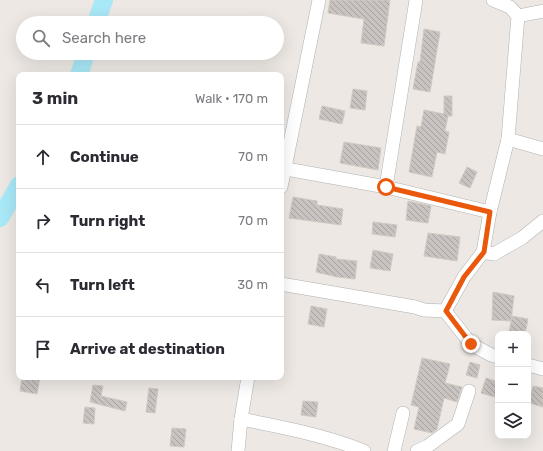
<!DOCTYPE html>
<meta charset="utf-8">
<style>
:root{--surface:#fff;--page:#f2f2f3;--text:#2b2b33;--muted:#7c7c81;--line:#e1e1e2}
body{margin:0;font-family:Rubik,sans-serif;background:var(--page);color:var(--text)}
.controls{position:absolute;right:12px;bottom:12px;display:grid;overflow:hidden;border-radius:8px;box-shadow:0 4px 16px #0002}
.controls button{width:36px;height:36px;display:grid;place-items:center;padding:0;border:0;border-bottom:1px solid var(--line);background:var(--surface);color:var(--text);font:20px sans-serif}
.stop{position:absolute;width:12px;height:12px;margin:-9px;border:3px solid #ea580c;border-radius:50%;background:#fff}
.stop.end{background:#ea580c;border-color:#fff;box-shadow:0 1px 4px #0008}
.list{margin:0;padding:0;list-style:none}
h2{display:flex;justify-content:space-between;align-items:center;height:52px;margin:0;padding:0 16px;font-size:17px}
h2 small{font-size:13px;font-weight:400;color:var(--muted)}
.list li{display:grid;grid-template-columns:26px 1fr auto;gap:12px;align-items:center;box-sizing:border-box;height:64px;padding:0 16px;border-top:1px solid var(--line)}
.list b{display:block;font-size:15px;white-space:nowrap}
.list em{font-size:13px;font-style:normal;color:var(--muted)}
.icon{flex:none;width:22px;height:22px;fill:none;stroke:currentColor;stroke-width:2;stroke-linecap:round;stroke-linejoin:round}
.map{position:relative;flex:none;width:543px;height:451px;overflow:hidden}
.search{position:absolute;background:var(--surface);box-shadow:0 4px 16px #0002;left:16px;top:16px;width:268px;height:44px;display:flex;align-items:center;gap:10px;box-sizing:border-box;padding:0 14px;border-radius:22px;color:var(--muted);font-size:15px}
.panel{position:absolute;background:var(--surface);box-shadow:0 4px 16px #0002;left:16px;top:72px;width:268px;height:308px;border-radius:8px}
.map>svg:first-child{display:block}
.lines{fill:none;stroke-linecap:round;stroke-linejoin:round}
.river{stroke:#a9e8f7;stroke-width:18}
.building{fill:url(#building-back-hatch);stroke:#d1c9c2}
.minor-casing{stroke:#afb2b4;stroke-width:14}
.minor{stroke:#fff;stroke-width:13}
.route{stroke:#ea580c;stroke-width:5}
</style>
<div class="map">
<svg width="543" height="451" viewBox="0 0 543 451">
<defs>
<pattern id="building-back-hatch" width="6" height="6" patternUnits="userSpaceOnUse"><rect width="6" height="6" fill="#c8c3c0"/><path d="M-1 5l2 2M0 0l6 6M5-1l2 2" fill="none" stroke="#a5a29f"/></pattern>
</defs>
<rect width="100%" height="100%" fill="#ede8e3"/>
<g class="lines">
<!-- river -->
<g class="river">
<path d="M 96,23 L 104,0"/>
<path d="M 79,75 L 86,53"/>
<path d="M 0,218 L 19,185"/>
</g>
</g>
<!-- building -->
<g class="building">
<path d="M 330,0 L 390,0 L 384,46 L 361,43 L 364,19 L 328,13 Z"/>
<path d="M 424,29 L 440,32 L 430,92 L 413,89 L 418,62 L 420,62 Z"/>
<path d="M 353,89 L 367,91 L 365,110 L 350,108 Z"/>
<path d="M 444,96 L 452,96 L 452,116 L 448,116 L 445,131 L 449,132 L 445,154 L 437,152 L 432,177 L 409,172 L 417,126 L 421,127 L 424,110 L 444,114 Z"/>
<path d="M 322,106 L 345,111 L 342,124 L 319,119 Z"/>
<path d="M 344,142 L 381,148 L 378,170 L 340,163 Z"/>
<path d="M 467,167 L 477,172 L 470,188 L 459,183 Z"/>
<path d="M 293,197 L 317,201 L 317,205 L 343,209 L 341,225 L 289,218 Z"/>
<path d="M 408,201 L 431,206 L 428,223 L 406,220 Z"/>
<path d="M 373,222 L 397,225 L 395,237 L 372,234 Z"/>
<path d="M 428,233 L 460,237 L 457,261 L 424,256 Z"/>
<path d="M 373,250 L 393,254 L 390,271 L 370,268 Z"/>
<path d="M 319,254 L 336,257 L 336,259 L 357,261 L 355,279 L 337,277 L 316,272 Z"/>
<path d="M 493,292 L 514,296 L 511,321 L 492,320 Z"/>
<path d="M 311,306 L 327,309 L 324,327 L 308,324 Z"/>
<path d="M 512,316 L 528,319 L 525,334 L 509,333 Z"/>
<path d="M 422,358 L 450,364 L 445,383 L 462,387 L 457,402 L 444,398 L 437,429 L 432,433 L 414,429 L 419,407 L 411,405 Z"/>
<path d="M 470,362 L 480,365 L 477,378 L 466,375 Z"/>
<path d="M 22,377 L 40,377 L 37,394 L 20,391 Z"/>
<path d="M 486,378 L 498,382 L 498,398 L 481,393 Z"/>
<path d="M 93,385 L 103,386 L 101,396 L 127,402 L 125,411 L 90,402 Z"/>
<path d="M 533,386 L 543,388 L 543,407 L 529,403 Z"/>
<path d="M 149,388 L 158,389 L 155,413 L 146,412 Z"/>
<path d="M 303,401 L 318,402 L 316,417 L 301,415 Z"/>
<path d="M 85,407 L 95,408 L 94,424 L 83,423 Z"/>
<path d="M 172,428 L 186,429 L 184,447 L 170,446 Z"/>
</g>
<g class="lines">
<!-- minor casing -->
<g class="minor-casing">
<g id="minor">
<path d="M 518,16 L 543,11"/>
<path d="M 508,139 L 543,149"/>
<path d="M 281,168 L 386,187 L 490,212"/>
<path d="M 281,187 L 319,0"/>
<path d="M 386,187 L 416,0"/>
<path d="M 483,252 L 494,254 L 522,238 L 543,221"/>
<path d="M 281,284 L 415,307 L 424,310 L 445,311 L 471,344 L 491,355 L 498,357"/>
<path d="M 445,311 L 464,277 L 483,252 L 490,212 L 508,139 L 518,16 L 510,7 L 493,0"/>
<path d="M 528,365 L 543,369"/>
<path d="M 241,419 C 282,427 324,435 364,451"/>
<path d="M 238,451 L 241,419 L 248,377"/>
<path d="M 394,451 L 403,413"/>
<path d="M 417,451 L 428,446 L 458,424 L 469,391"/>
</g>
</g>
<!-- minor -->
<use href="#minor" class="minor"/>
</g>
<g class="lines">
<!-- route -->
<path class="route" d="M 386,187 L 490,212 L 484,252 L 464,277 L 446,311 L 471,344"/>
</g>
</svg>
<div class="controls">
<button>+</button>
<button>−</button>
<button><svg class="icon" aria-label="layers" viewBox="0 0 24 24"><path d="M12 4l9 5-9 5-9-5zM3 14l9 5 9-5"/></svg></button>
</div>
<div class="stop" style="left:386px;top:187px"></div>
<div class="stop end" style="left:471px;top:344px"></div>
<div class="search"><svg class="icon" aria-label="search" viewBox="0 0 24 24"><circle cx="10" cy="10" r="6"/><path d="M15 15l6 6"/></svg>Search here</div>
<section class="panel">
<h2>3 min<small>Walk · 170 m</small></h2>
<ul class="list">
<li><svg class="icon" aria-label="ahead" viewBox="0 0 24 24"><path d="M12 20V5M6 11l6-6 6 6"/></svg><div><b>Continue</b></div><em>70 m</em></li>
<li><svg class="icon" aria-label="right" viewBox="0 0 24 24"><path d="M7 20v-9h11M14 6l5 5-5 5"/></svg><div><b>Turn right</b></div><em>70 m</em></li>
<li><svg class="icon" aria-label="left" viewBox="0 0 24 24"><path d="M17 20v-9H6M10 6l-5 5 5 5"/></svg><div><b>Turn left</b></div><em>30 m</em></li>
<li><svg class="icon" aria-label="arrive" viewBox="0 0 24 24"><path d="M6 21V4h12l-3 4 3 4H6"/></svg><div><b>Arrive at destination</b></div></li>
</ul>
</section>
</div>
